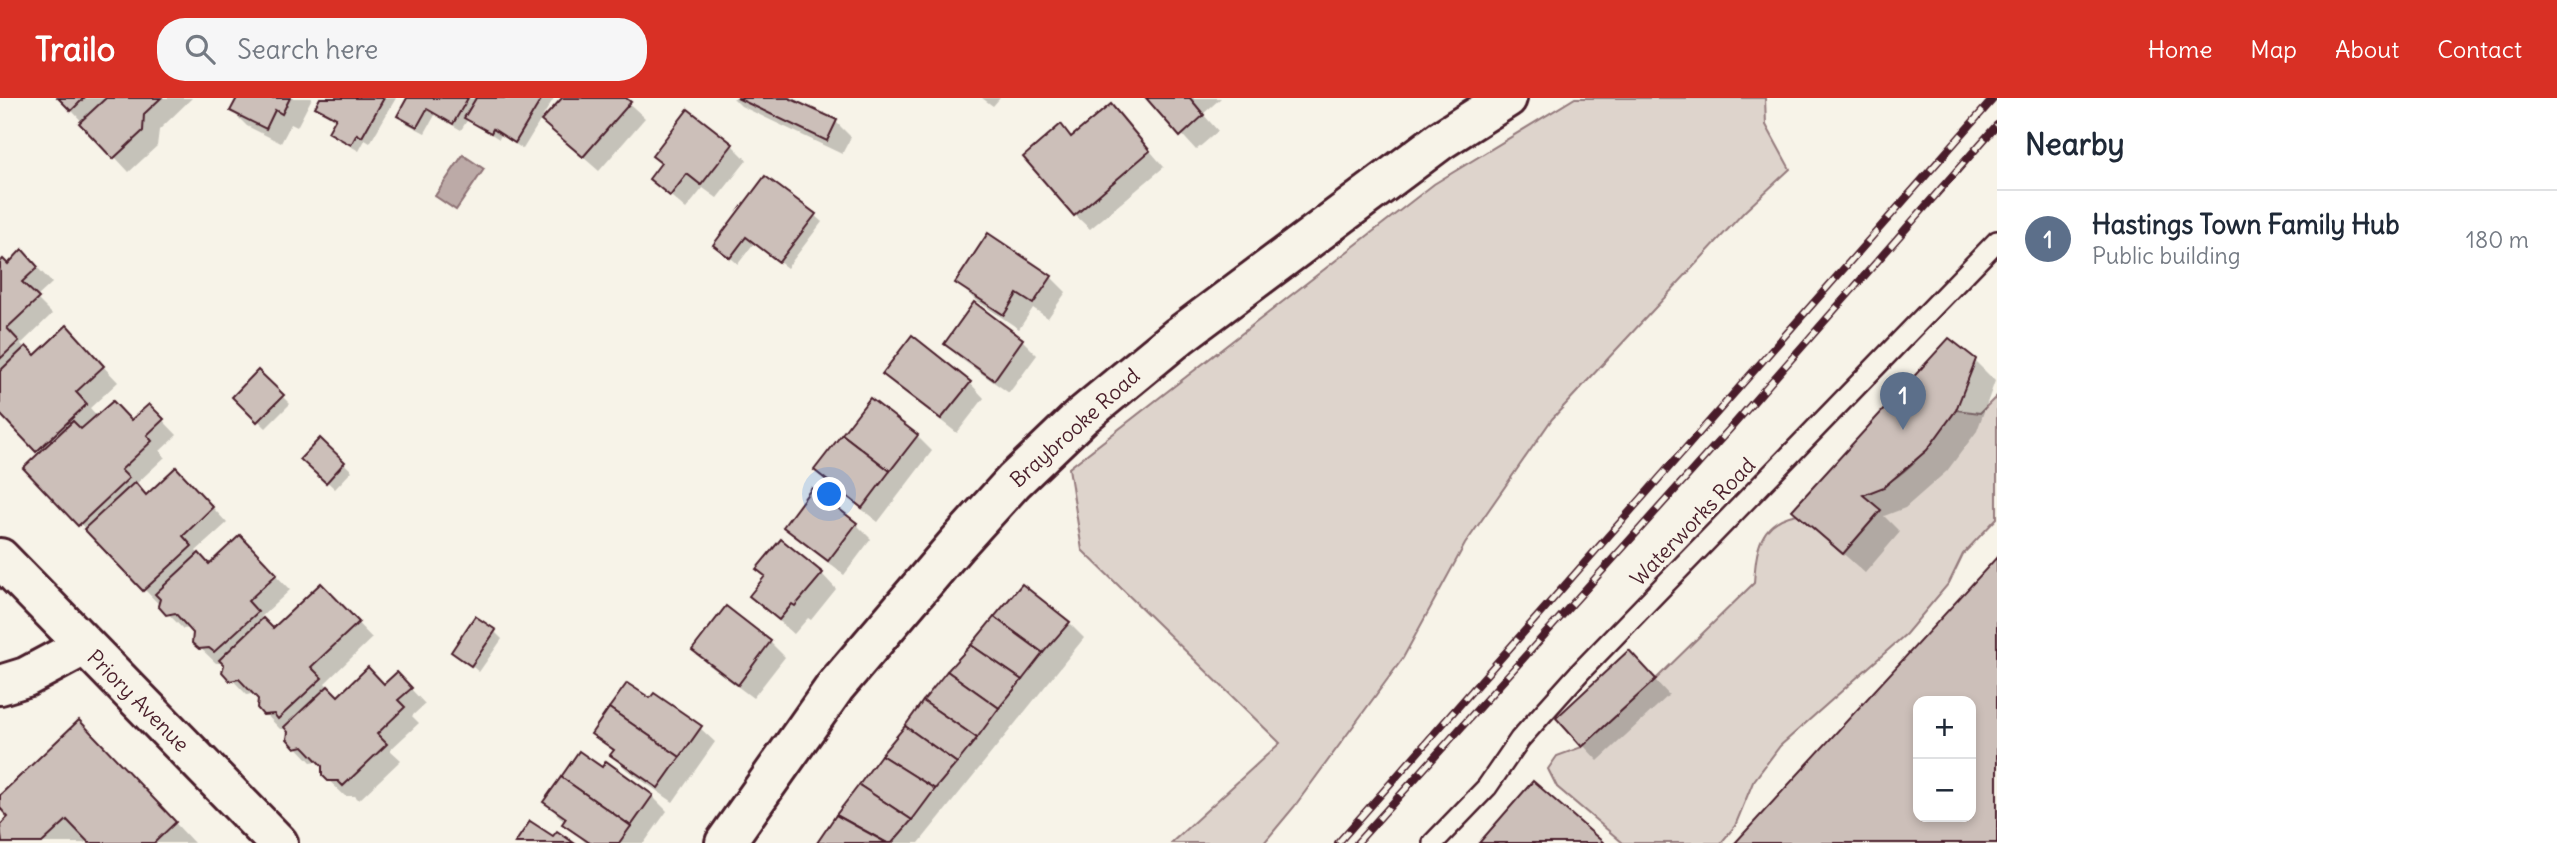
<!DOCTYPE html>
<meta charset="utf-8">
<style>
:root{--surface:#fff;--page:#f6f6f7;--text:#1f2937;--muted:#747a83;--line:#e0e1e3;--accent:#d93025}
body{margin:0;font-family:Delius,sans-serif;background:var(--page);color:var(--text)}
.controls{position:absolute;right:21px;bottom:21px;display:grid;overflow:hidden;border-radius:14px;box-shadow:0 4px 10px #0003}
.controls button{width:63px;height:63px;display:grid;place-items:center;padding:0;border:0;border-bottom:2px solid var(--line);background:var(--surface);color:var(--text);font:35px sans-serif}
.you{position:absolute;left:830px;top:397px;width:24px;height:24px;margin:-18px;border:5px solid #fff;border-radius:50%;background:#1a73e8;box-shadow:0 0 0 10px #1a73e833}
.badge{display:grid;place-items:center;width:46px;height:46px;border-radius:50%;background:var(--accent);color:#fff;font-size:23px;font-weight:700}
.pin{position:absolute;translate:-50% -58px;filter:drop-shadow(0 2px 4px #0008)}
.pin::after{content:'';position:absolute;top:37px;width:24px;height:21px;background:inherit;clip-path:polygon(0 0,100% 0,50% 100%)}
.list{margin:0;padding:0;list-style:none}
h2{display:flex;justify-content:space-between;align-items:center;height:91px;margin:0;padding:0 28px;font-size:30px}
h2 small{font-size:23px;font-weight:400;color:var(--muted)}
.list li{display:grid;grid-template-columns:46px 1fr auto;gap:21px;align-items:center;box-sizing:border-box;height:98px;padding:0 28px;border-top:2px solid var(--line)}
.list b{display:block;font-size:26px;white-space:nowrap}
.list p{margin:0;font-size:23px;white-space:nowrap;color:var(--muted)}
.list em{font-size:23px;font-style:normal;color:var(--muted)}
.icon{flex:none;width:38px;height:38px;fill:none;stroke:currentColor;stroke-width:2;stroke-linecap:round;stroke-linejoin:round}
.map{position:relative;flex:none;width:1997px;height:745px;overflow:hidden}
header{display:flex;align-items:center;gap:42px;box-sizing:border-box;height:98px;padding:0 35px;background:var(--accent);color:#fff}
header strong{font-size:33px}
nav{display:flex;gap:38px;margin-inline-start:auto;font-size:24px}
.search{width:490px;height:63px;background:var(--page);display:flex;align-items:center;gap:18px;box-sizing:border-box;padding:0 24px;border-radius:28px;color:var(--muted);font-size:26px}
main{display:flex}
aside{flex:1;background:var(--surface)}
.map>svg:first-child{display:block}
.green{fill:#ded4cc;stroke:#947a7c;stroke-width:2}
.water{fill:#bcaaa7;stroke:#8e7275;stroke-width:2}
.shadow{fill:#0003;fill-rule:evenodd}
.building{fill:#ccbfb9;stroke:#4a1f2b;stroke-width:2;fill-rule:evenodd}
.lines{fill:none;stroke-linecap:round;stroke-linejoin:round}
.service-casing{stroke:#4a1f2b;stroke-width:24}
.minor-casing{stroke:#4a1f2b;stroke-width:44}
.tertiary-casing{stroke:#4a1f2b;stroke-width:44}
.service{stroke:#f7f3e8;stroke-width:19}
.minor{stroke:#f7f3e8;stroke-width:38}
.tertiary{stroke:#f7f3e8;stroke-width:38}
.rail-casing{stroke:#4a1f2b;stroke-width:8}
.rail{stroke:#f7f3e8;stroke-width:5;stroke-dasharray:16;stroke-linecap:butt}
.labels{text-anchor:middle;stroke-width:7;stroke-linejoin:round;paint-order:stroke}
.street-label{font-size:21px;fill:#4a1f2b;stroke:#f7f3e8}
</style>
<header>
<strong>Trailo</strong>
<div class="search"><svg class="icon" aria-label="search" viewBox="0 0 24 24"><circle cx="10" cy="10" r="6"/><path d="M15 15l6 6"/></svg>Search here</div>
<nav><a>Home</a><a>Map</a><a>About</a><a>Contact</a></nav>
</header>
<main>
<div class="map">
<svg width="1997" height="745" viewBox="0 0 1997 745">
<rect width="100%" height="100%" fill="#f7f3e8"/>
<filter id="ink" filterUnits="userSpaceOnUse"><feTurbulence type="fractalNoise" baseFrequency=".0143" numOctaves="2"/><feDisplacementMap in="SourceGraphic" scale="14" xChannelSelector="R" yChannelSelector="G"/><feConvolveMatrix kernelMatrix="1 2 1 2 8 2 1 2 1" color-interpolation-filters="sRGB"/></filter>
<g filter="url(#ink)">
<!-- green -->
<g class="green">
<path d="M 1575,0 L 1765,0 L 1766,27 L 1790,71 L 1744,114 L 1552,321 L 1465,446 L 1403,560 L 1294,709 L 1264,745 L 1171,745 L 1280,645 L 1082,452 L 1069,370 L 1434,86 Z"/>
<path d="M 1997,298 L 1997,420 L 1963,456 L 1949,485 L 1906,536 L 1780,648 L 1753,684 L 1735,728 L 1721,745 L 1623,745 L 1557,689 L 1548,671 L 1557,658 L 1582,649 L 1656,581 L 1754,485 C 1756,452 1759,423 1797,416 L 1842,455 L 1863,397 C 1906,381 1930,348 1956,312 L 1980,315 Z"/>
</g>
<!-- water -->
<path class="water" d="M 463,57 L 484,71 L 456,112 L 435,98 Z"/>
<!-- shadow -->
<g class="shadow">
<path d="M 60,0 L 192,0 L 159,32 L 157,48 L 129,74 Z"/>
<path d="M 239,0 L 312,0 L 297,29 L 291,26 L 281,45 L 247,28 L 232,13 Z"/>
<path d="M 322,0 L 396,0 L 370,45 L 365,42 L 359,53 L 338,41 L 330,34 L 336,23 L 317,9 Z"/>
<path d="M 409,0 L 554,0 L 523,51 L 501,37 L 499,41 L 468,21 L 461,32 L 435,17 L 425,35 L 406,25 L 399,17 Z"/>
<path d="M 564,0 L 623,0 L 645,20 L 599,73 L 559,38 Z"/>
<path d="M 733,0 L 785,0 L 836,24 L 851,39 L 842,56 L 741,8 Z"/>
<path d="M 982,0 L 1000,0 L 993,8 Z"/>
<path d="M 1149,0 L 1221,0 L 1203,16 L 1218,33 L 1196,52 Z"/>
<path d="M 1125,24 L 1164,69 L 1090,131 L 1075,117 L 1072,41 Z"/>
<path d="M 732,47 L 747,62 L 717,100 L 703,90 L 686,111 L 651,81 Z"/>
<path d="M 814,117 L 822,124 L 787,170 L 754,145 L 738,166 L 715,147 Z"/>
<path d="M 0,166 L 37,169 L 52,185 L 36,200 L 52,216 L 21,246 L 26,251 L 35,259 L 81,245 L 118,284 L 90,310 L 98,319 L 131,324 L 149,308 L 177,337 L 160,353 L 165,359 L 135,387 L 147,398 L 191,386 L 227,425 L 196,453 L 205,463 L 209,468 L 254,454 L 290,492 L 261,519 L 274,532 L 321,487 L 372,540 L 325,585 L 338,600 L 385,588 L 397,576 L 425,606 L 412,618 L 419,625 L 390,652 L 401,662 L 359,702 L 355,698 L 345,698 L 323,677 L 324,667 L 320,663 L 311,664 L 289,641 L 290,634 L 288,631 L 280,631 L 259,609 L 260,600 L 255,595 L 247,597 L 224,573 L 224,565 L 216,565 L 194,544 L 195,534 L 191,530 L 183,531 L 26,370 L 40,356 L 0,314 Z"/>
<path d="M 1051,179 L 1066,194 L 1048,220 L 1033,210 L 1019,231 L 973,200 L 958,185 Z"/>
<path d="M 1022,242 L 1037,257 L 1009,295 L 961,261 L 946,246 Z"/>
<path d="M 1974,262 L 1995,283 L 1977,333 L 1947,373 L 1905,410 L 1884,418 L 1900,434 L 1865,475 L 1794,412 Z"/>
<path d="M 258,274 L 290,306 L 266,330 L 234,299 Z"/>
<path d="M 884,276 L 970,285 L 984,300 L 957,335 L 899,290 Z"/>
<path d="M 870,302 L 917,338 L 932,353 L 878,424 L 831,387 L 816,372 Z"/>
<path d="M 320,343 L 352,373 L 335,391 L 303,361 Z"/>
<path d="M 856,426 L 871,441 L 844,477 L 800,443 L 785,429 Z"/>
<path d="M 1997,461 L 1997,745 L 1737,745 ZM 1918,603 L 1971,603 L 1971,719 L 1918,719 Z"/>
<path d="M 822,476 L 836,491 L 811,522 L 808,520 L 794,536 L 751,498 L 766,479 Z"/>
<path d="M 1022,488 L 1069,525 L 1084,540 L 919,745 L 820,745 Z"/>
<path d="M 726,510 L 770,544 L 785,559 L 753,600 L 709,567 L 695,552 Z"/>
<path d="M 495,534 L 502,541 L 479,574 L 453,553 Z"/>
<path d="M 1644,570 L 1669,597 L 1598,663 L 1558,620 Z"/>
<path d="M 700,630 L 715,644 L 673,704 L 627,672 L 612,657 L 614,654 L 593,635 Z"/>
<path d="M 100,645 L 194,745 L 91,745 L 88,742 L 84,745 L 4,745 L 0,740 L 0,729 L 11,719 L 0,707 L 0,699 Z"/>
<path d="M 602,671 L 652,698 L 667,713 L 644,745 L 586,745 L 545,704 Z"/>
</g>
<!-- building -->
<g class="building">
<path d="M 58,0 L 84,0 L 71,13 Z"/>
<path d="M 106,0 L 161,0 L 144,16 L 143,33 L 113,61 L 79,25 Z"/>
<path d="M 237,0 L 290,0 L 282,16 L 275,12 L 266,31 L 230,13 Z"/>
<path d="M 320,0 L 384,0 L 362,39 L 357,36 L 351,47 L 328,34 L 336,20 L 315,9 Z"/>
<path d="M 407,0 L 468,0 L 453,26 L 427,11 L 417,29 L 397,18 Z"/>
<path d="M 476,0 L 542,0 L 515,45 L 493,31 L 491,35 L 464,20 Z"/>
<path d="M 562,0 L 626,0 L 631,4 L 583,59 L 541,23 Z"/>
<path d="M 737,0 L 789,0 L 837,22 L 827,43 Z"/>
<path d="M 1146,0 L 1190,0 L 1204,17 L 1180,39 Z"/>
<path d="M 1111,6 L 1150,53 L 1074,118 L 1023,59 L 1061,26 L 1071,39 Z"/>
<path d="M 688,11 L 733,46 L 701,87 L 687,76 L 670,98 L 649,81 L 661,65 L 652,58 Z"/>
<path d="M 765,78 L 816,116 L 779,164 L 746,139 L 730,160 L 713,147 Z"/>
<path d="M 988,135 L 1052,178 L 1033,206 L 1017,196 L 1004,217 L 955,185 Z"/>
<path d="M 22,151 L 38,169 L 22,184 L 39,200 L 7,230 L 19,243 L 0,261 L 0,164 L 3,161 L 8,166 Z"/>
<path d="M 974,204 L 1023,241 L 994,282 L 944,246 Z"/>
<path d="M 67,227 L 104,268 L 76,294 L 87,306 L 36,354 L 0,316 L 0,273 L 26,248 L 35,257 Z"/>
<path d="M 912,237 L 971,284 L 941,321 L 882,276 Z"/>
<path d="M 1949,240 L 1976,261 L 1956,312 L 1927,352 L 1884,389 L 1863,397 L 1881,412 L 1843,456 L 1792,412 Z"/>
<path d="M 258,272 L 284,297 L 257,324 L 232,299 Z"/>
<path d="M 870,300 L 918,337 L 890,373 L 842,336 Z"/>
<path d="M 113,303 L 131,322 L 149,306 L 164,321 L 147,337 L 152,343 L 121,372 L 129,380 L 78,428 L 23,370 L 73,323 L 81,331 Z"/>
<path d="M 842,336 L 890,373 L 862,410 L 814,372 Z"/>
<path d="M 320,340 L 345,364 L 326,385 L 300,361 Z"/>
<path d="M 176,369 L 213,409 L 183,438 L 192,448 L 143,493 L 84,431 L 135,384 L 146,397 Z"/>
<path d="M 812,390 L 857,425 L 828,463 L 783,429 Z"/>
<path d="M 240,437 L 277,476 L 248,503 L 258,514 L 214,554 L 209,550 L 199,551 L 192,545 L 193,535 L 175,515 L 166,517 L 158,508 L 160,501 L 155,496 L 199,455 L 209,466 Z"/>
<path d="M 781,441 L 823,475 L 795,508 L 792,506 L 779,522 L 749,498 L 765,478 L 756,471 Z"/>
<path d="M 1997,459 L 1997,745 L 1735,745 ZM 1918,603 L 1971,603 L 1971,719 L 1918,719 Z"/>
<path d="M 321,485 L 359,524 L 311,569 L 322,580 L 278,621 L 274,616 L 263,617 L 257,610 L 258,601 L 239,581 L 230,583 L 222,574 L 224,567 L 219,562 L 263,520 L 273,530 Z"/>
<path d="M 1022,486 L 1070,524 L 1043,555 L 994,519 Z"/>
<path d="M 726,508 L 771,543 L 738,587 L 692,552 Z"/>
<path d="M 475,518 L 496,532 L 471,568 L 451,554 Z"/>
<path d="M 994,519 L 1043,555 L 1022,582 L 971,547 Z"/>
<path d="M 971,547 L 1022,582 L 999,610 L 947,573 Z"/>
<path d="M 1629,552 L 1656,581 L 1582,649 L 1556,620 Z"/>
<path d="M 368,569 L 384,586 L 397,574 L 412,590 L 398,602 L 405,609 L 377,636 L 387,646 L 343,688 L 338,683 L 328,683 L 322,677 L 322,668 L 303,648 L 295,650 L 287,641 L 288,634 L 284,629 L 328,588 L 338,598 Z"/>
<path d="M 947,573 L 999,610 L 977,640 L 923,603 Z"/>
<path d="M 627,585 L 650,600 L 654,595 L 702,628 L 680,659 L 609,610 Z"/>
<path d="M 923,603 L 977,640 L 957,665 L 905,628 Z"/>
<path d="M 609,610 L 680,659 L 658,690 L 610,657 L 614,652 L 591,636 Z"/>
<path d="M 79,622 L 176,724 L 154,745 L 89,745 L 67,722 L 42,745 L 2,745 L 0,727 L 8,719 L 0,710 L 0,697 Z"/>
<path d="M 905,628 L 957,665 L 935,691 L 881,657 Z"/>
<path d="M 579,653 L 602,669 L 606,663 L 653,697 L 631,728 L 561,679 Z"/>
<path d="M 881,657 L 935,691 L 912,722 L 859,687 Z"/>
<path d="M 561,679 L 631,728 L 619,745 L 590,745 L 562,726 L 566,720 L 543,704 Z"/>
<path d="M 1533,683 L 1604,745 L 1479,745 Z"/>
<path d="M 859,687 L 912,722 L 892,745 L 887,745 L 836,717 Z"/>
<path d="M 836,717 L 887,745 L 817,745 Z"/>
<path d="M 530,723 L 553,738 L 557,733 L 574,745 L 515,745 Z"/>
</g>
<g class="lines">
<!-- service casing -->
<g class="service-casing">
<path id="service" d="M 1433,745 L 1487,689 L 1520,641 L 1580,574 L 1997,143"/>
</g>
<!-- minor casing -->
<g class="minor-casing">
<g id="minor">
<path d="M 0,460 L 278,745"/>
<path d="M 0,587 L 26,579 L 84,548"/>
</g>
</g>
<!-- tertiary casing -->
<g class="tertiary-casing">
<path id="tertiary" d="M 725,745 L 835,589 L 956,447 L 1014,383 L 1082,318 L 1179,238 L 1441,42 L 1507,0"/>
</g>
<!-- service -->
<use href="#service" class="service"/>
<!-- minor -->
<use href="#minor" class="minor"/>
<!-- tertiary -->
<use href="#tertiary" class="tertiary"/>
<!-- rail casing -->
<g class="rail-casing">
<g id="rail">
<path d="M 1338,745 L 1994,0"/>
<path d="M 1357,745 L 1728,333 L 1997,27"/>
</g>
</g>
<!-- rail -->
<use href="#rail" class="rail"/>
</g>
</g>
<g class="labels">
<!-- street labels -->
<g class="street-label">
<text transform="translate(1075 330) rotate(-42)" y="7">Braybrooke Road</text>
<text transform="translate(1693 424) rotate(-46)" y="7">Waterworks Road</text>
<text transform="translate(138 603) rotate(45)" y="7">Priory Avenue</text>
</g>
</g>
</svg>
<div class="controls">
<button>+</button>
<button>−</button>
</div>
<div class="you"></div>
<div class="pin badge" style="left:1903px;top:332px;background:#5c6f8a">1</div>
</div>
<aside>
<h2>Nearby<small></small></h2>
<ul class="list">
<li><span class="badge" style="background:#5c6f8a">1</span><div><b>Hastings Town Family Hub</b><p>Public building</p></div><em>180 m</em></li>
</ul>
</aside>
</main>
